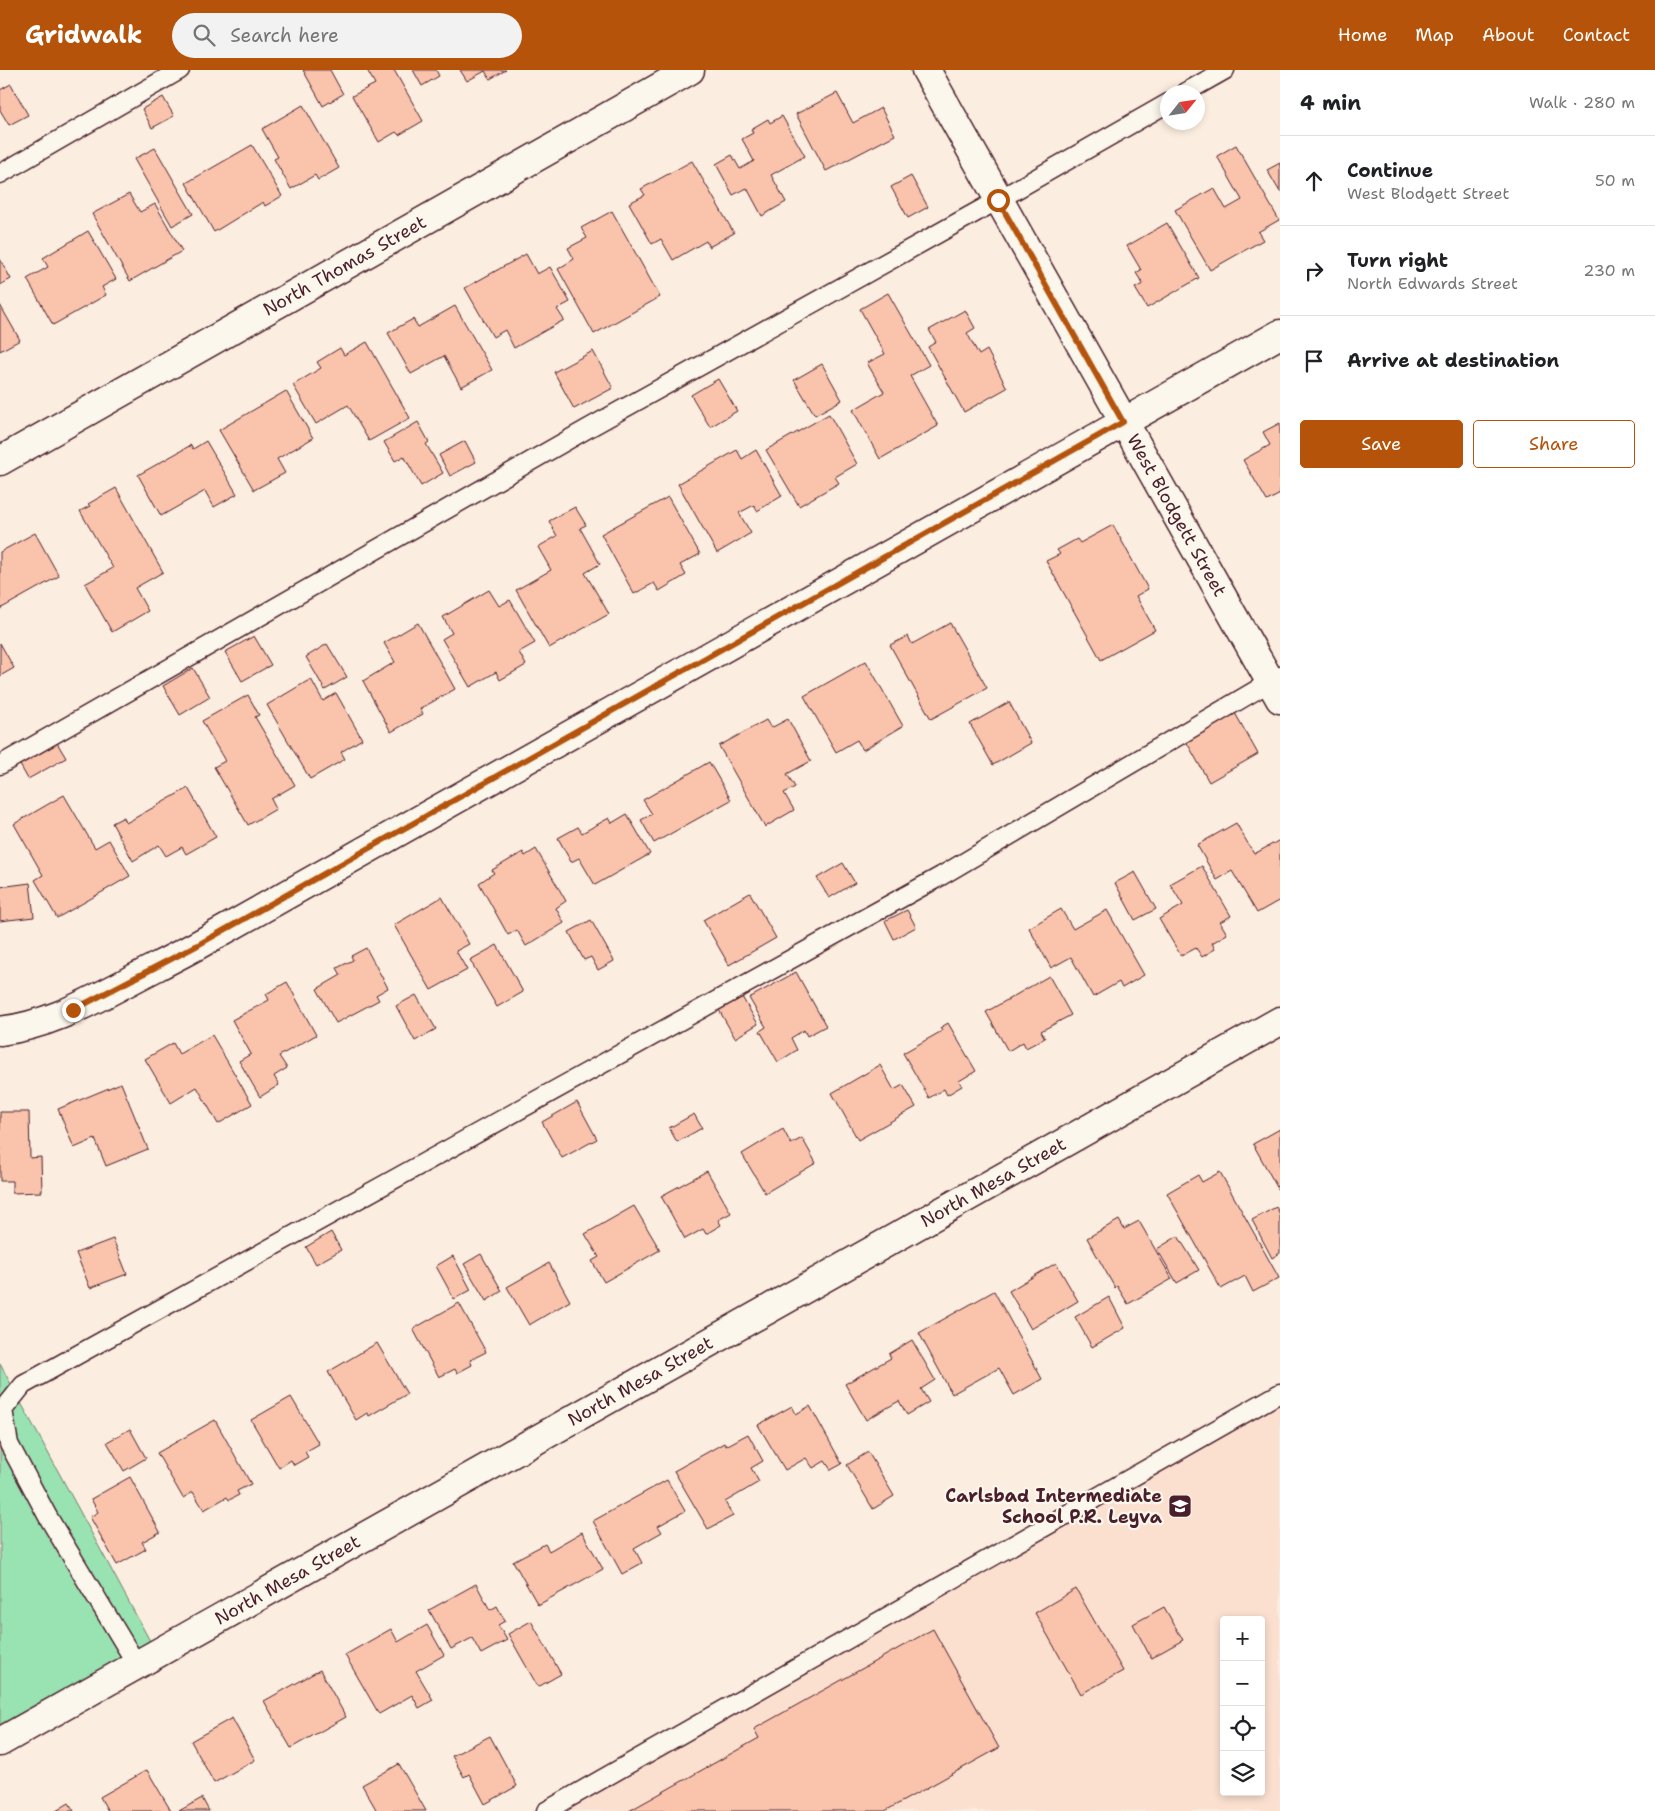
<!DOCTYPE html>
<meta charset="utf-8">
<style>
:root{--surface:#fff;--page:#f2f2f2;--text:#202124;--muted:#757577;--line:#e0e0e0;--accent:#b45309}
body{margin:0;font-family:"Shantell Sans",sans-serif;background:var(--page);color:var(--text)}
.controls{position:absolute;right:15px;bottom:15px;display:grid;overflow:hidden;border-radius:5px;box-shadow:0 2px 8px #0003}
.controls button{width:45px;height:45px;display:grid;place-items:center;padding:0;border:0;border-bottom:1px solid var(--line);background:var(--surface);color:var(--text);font:25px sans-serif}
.compass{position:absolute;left:1160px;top:15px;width:45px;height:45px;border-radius:50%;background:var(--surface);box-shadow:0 2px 8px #0003;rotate:60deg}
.stop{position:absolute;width:15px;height:15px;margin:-11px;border:4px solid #b45309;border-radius:50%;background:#fff}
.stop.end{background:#b45309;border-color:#fff;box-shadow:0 1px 5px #0008}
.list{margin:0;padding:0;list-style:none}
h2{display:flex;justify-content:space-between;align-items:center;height:65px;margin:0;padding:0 20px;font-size:21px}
h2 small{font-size:16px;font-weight:400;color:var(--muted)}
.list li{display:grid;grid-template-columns:32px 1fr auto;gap:15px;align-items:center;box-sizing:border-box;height:90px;padding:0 20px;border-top:1px solid var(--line)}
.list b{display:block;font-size:19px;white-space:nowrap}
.list p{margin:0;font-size:16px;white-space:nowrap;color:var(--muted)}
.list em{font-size:16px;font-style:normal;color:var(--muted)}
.actions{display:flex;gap:10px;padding:15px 20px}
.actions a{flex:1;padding:11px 0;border:1px solid var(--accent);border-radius:5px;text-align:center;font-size:18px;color:var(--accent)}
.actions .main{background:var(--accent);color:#fff}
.icon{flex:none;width:28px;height:28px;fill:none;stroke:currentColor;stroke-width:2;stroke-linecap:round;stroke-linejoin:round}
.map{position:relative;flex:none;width:1280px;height:1741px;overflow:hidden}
header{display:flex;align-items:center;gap:30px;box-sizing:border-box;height:70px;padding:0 25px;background:var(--accent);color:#fff}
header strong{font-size:24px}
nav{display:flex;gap:28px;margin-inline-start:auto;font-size:18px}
.search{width:350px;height:45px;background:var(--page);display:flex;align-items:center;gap:12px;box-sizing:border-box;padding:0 18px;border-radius:28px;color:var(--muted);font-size:19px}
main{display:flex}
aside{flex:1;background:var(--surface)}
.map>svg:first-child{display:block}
.built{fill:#fbe0d0;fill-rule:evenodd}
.green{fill:#99e2b1;stroke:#72806e}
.building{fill:#fac3ac;stroke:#4a1f2b}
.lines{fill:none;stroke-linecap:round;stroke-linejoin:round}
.service-casing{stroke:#4a1f2b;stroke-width:21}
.minor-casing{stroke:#4a1f2b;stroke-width:31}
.tertiary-casing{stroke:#4a1f2b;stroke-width:31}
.service{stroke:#fbf7ec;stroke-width:18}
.minor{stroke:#fbf7ec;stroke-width:28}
.tertiary{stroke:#fbf7ec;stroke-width:28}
.route{stroke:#b45309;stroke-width:6}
.labels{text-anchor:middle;stroke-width:4.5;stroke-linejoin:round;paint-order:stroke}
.street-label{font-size:18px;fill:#4a1f2b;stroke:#fbf7ec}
.poi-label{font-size:18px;font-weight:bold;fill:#4a1f2b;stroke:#fbf7ec;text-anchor:end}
</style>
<header>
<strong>Gridwalk</strong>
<div class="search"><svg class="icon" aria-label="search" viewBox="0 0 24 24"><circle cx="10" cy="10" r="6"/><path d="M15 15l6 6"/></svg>Search here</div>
<nav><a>Home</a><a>Map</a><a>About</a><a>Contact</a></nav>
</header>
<main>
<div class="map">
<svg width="1280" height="1741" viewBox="0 0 1280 1741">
<rect width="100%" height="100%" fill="#fbeddf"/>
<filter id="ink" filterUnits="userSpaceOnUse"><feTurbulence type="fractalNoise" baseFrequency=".02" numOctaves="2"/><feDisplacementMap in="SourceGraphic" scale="10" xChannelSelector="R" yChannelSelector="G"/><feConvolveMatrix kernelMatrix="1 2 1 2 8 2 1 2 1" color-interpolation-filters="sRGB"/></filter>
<g filter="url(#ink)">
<!-- built -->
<path class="built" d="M 1280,1323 L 1280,1741 L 546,1741 ZM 1224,1550 L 1261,1550 L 1261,1722 L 1224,1722 Z"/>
<!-- green -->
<path class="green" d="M 0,1294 L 157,1584 L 0,1672 Z"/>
<!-- building -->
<g class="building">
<path d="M 303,0 L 330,0 L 343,24 L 323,36 Z"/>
<path d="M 367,0 L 394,0 L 423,51 L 399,65 L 396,62 L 379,72 L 352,26 L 375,14 Z"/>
<path d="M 413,0 L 436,0 L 439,6 L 422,16 Z"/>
<path d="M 460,0 L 506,0 L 490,9 L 485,1 L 467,11 Z"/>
<path d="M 11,14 L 28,45 L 9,55 L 0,40 L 0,20 Z"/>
<path d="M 837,23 L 853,53 L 881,38 L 895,65 L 826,101 L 796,44 Z"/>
<path d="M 163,27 L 174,46 L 152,58 L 142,39 Z"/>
<path d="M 303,35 L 339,98 L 318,110 L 315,105 L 291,119 L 274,89 L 278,87 L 262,59 Z"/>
<path d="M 782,46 L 805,86 L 771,105 L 786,132 L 762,146 L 747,118 L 733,125 L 716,94 L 732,85 L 740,99 L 754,91 L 742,69 L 753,63 L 751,59 L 768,49 L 770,53 Z"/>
<path d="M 252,75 L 282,126 L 265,136 L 263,132 L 214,162 L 186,113 Z"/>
<path d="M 1236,75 L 1279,150 L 1258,162 L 1263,170 L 1210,200 L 1175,140 L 1214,118 L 1226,139 L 1242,130 L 1217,86 Z"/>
<path d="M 155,78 L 193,144 L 172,156 L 134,89 Z"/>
<path d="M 692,91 L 734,163 L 709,177 L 706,171 L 673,190 L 661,169 L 652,174 L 629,133 L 645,125 L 641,119 Z"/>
<path d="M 1280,93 L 1280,122 L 1267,100 Z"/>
<path d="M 911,106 L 928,137 L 908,148 L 891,117 Z"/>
<path d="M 129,124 L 140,142 L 155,134 L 182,181 L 130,211 L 92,144 Z"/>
<path d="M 612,141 L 660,227 L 594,264 L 558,199 L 574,189 L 568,178 L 587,168 L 581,158 Z"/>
<path d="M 1167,153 L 1199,208 L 1147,238 L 1135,218 L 1143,214 L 1136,203 L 1141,200 L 1127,176 Z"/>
<path d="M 88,161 L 116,209 L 102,217 L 106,225 L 53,255 L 27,209 L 48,197 L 43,188 Z"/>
<path d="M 526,184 L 537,204 L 550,197 L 570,232 L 557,239 L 564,250 L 514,278 L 505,260 L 493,267 L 465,218 Z"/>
<path d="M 0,189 L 11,209 L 0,215 Z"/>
<path d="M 888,223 L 929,295 L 910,306 L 938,356 L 880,389 L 853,340 L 884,322 L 867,293 L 885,284 L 860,239 Z"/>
<path d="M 0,235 L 20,270 L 0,281 Z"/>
<path d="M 455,236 L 492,300 L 461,317 L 444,286 L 411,304 L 388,263 L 413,249 L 418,257 Z"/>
<path d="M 965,240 L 975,258 L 967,263 L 979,285 L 987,280 L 1007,318 L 964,342 L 928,277 L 936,272 L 929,260 Z"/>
<path d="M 367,272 L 410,348 L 369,371 L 348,335 L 316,354 L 293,315 L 321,298 L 317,292 L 340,278 L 344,285 Z"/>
<path d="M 593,281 L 613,318 L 574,339 L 554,302 Z"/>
<path d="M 822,294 L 842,330 L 815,345 L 794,310 Z"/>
<path d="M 718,309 L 737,341 L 710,357 L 691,325 Z"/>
<path d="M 286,321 L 313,368 L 277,389 L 285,403 L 254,420 L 219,360 Z"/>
<path d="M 829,344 L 857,394 L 835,407 L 839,413 L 799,436 L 766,380 Z"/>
<path d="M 418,352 L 429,372 L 426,374 L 443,403 L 421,416 L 404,386 L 395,391 L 384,372 Z"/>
<path d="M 1280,353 L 1280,424 L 1267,431 L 1243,390 L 1270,375 L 1263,362 Z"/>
<path d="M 206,371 L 237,424 L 214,437 L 205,421 L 161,446 L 138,405 L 191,375 L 193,379 Z"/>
<path d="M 465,371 L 476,392 L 450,406 L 439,385 Z"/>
<path d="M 737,380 L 742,389 L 756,380 L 782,426 L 757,441 L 754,435 L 739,443 L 751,463 L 717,483 L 678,414 Z"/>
<path d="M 116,418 L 163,502 L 135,518 L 148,541 L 112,562 L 85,514 L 113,498 L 80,441 L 90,436 L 88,434 Z"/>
<path d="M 668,427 L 700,484 L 680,495 L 686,505 L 659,521 L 654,513 L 634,524 L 601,464 Z"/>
<path d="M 575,437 L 586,455 L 580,458 L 600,494 L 585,503 L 609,544 L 549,578 L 516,520 L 551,500 L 538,477 L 557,466 L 549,451 Z"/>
<path d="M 1113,455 L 1148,519 L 1136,526 L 1155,560 L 1101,590 L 1046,491 L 1060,484 L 1057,480 L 1077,469 L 1080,473 Z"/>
<path d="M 35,463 L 59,506 L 0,539 L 0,482 Z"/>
<path d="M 489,520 L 499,536 L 510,530 L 535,573 L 519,582 L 526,595 L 500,610 L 496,602 L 470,617 L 442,569 L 452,563 L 443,547 Z"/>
<path d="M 418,553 L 455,619 L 420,639 L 423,644 L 391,662 L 363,611 L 395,592 L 384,573 Z"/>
<path d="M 950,553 L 987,618 L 931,649 L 890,575 L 908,566 L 912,574 Z"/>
<path d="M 254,566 L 271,595 L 242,611 L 225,582 Z"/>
<path d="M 0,573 L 14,598 L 0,606 Z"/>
<path d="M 327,574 L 347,607 L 325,620 L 306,587 Z"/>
<path d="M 866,591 L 903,656 L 863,680 L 857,670 L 836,682 L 804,626 Z"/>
<path d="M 193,598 L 210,627 L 180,645 L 163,616 Z"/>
<path d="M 311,609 L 323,631 L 336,623 L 362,669 L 341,682 L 345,689 L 310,709 L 267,635 Z"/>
<path d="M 248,625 L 259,645 L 255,647 L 295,715 L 271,729 L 276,739 L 248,755 L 214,697 L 225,691 L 202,651 Z"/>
<path d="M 1009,632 L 1031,673 L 993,695 L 970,654 Z"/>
<path d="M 1235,643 L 1258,684 L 1209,712 L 1186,671 Z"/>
<path d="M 788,649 L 811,691 L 787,704 L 795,717 L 784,723 L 794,740 L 765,757 L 719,676 L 766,650 L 771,658 Z"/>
<path d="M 56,671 L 66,688 L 28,709 L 19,693 Z"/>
<path d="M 709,692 L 731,730 L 654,773 L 641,750 L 652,744 L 643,730 Z"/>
<path d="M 188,718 L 216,767 L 186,784 L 182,777 L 166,786 L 159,775 L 133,791 L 112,753 L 124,747 L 126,753 Z"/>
<path d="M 64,725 L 95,778 L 109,770 L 130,806 L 57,848 L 35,810 L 43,805 L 14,754 Z"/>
<path d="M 627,744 L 650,784 L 595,815 L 579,788 L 571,792 L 558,768 L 578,757 L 582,763 L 609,748 L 612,753 Z"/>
<path d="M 1236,753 L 1254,784 L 1280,770 L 1280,830 L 1257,843 L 1232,801 L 1217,810 L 1197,775 Z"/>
<path d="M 536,779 L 566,831 L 556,838 L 564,853 L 526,876 L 517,860 L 508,865 L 479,813 L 494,803 L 492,800 L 523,782 L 525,786 Z"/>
<path d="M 843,793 L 855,813 L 829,828 L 817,808 Z"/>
<path d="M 1202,796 L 1231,846 L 1220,852 L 1227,864 L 1212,873 L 1215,879 L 1202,887 L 1196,878 L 1181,886 L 1159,849 L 1183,835 L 1170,814 Z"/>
<path d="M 1135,802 L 1156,839 L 1135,850 L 1115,813 Z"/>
<path d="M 30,813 L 34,847 L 0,851 L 0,817 Z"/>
<path d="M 750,823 L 776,868 L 729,895 L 703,850 Z"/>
<path d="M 442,827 L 469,874 L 456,881 L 467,900 L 431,920 L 394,855 Z"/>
<path d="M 1061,839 L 1073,859 L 1107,840 L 1144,905 L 1122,918 L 1119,912 L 1093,927 L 1071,887 L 1051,898 L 1029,858 Z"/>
<path d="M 907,840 L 916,857 L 894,869 L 885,851 Z"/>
<path d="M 591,850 L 614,891 L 598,900 L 591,887 L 584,890 L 569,862 Z"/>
<path d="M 497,875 L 523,922 L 497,937 L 470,890 Z"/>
<path d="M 366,878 L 388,918 L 376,925 L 379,930 L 336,953 L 317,919 L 341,905 L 337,898 L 353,890 L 351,886 Z"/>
<path d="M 796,902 L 826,956 L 807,966 L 804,960 L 791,968 L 797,980 L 778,992 L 760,961 L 766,957 L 749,928 Z"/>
<path d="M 1049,906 L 1071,945 L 1041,961 L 1045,968 L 1026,978 L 1023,972 L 1008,981 L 986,942 Z"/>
<path d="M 287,912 L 316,965 L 279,986 L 287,998 L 274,1006 L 279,1015 L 260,1027 L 239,991 L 251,984 L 232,950 L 269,930 L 266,924 Z"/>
<path d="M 416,925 L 436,959 L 415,971 L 396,936 Z"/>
<path d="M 742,927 L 758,954 L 735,968 L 719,940 Z"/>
<path d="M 948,953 L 976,1001 L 959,1011 L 962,1016 L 947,1025 L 944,1019 L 929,1028 L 903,983 L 942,961 L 940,958 Z"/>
<path d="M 212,965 L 252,1034 L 218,1054 L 197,1017 L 171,1033 L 145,989 L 173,973 L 179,984 Z"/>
<path d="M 880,995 L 894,1020 L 903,1015 L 916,1037 L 858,1070 L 832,1023 Z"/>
<path d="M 121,1013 L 148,1079 L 106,1096 L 95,1069 L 74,1078 L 58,1039 Z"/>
<path d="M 577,1032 L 597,1069 L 562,1088 L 542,1052 Z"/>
<path d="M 0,1042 L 29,1042 L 30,1088 L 41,1087 L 42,1122 L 12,1123 L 12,1111 L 0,1111 Z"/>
<path d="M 694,1044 L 702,1058 L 677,1072 L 669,1058 Z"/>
<path d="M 783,1059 L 791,1074 L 802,1068 L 816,1093 L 765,1123 L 742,1084 Z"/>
<path d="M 1280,1059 L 1280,1117 L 1278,1119 L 1253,1074 Z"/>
<path d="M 707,1101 L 731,1143 L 718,1150 L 721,1155 L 706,1164 L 703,1159 L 685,1169 L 661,1126 Z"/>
<path d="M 1220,1102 L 1279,1208 L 1253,1222 L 1245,1206 L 1221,1219 L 1167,1123 L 1198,1105 L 1202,1112 Z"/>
<path d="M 634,1136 L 660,1180 L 604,1212 L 592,1191 L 599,1187 L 585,1164 Z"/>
<path d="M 1276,1137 L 1280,1144 L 1280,1183 L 1272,1188 L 1252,1150 Z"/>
<path d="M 1119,1150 L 1124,1159 L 1139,1151 L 1172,1209 L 1128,1234 L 1117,1216 L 1115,1218 L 1087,1168 Z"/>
<path d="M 331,1162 L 341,1180 L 316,1194 L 306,1177 Z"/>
<path d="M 1178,1166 L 1199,1200 L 1177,1213 L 1157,1179 Z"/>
<path d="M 113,1169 L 127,1204 L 90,1218 L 76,1183 Z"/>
<path d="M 481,1184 L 502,1221 L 486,1231 L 464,1194 Z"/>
<path d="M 453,1186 L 471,1220 L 454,1229 L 436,1196 Z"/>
<path d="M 549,1193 L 570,1231 L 529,1255 L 507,1217 Z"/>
<path d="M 1056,1193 L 1078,1231 L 1031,1259 L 1009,1221 Z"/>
<path d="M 994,1221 L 1042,1309 L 1014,1325 L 999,1298 L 952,1324 L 919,1263 Z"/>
<path d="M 1109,1227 L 1125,1258 L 1092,1277 L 1075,1247 Z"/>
<path d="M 459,1233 L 486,1282 L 470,1290 L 472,1295 L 457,1303 L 455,1299 L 439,1307 L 413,1259 Z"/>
<path d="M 912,1270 L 935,1310 L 921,1319 L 929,1332 L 907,1345 L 899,1331 L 866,1350 L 845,1314 L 891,1288 L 889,1284 Z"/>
<path d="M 377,1273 L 407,1324 L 369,1346 L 367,1343 L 356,1350 L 328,1302 Z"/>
<path d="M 291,1327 L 319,1374 L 305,1382 L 308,1387 L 294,1395 L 291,1390 L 279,1398 L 251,1350 Z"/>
<path d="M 792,1336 L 796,1344 L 810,1336 L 842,1394 L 831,1400 L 825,1391 L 813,1398 L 806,1388 L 785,1400 L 758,1355 Z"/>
<path d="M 215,1350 L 251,1414 L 237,1421 L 239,1425 L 229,1430 L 227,1427 L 204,1440 L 193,1422 L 183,1428 L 157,1383 Z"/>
<path d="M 130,1359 L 146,1388 L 124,1401 L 107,1372 Z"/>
<path d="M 748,1364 L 763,1391 L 751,1398 L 759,1412 L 725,1432 L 733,1446 L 708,1459 L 674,1401 L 724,1373 L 726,1376 Z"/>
<path d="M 868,1382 L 894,1426 L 873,1439 L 847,1395 Z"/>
<path d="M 130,1407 L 160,1462 L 142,1472 L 146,1479 L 117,1495 L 90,1447 L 98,1442 L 91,1429 Z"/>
<path d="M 667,1410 L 685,1441 L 658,1456 L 662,1462 L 634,1478 L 642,1493 L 622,1504 L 593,1451 Z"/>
<path d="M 582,1462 L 603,1499 L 538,1535 L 513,1491 L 545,1474 L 549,1481 Z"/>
<path d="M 476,1514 L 490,1540 L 497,1536 L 505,1551 L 498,1555 L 507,1570 L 481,1584 L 472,1568 L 451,1579 L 429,1540 Z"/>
<path d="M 1076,1519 L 1123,1601 L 1081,1624 L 1035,1543 Z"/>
<path d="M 1164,1537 L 1183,1570 L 1151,1588 L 1133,1554 Z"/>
<path d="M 531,1551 L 561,1604 L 538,1617 L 508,1564 Z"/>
<path d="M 427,1555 L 444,1585 L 416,1601 L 433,1630 L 419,1638 L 412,1625 L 379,1644 L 345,1585 L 391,1559 L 398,1572 Z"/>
<path d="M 933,1559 L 999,1678 L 885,1741 L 629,1741 L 759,1668 L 754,1659 Z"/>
<path d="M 320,1600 L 346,1647 L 291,1678 L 264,1631 Z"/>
<path d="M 232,1648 L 255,1690 L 214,1713 L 191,1671 Z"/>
<path d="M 490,1666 L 517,1716 L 485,1734 L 469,1704 L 464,1707 L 452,1686 Z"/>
<path d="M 399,1694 L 426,1741 L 377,1741 L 362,1715 Z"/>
<path d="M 147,1700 L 171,1741 L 108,1741 L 100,1727 Z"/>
<path d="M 202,1728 L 209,1741 L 179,1741 Z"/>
<path d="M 69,1733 L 74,1741 L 56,1741 Z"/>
</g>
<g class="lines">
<!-- service casing -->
<g class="service-casing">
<g id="service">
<path d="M 1186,22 L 1225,0"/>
<path d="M 0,104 L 180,0"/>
<path d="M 0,695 L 587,359 L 998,130 L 1168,33"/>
<path d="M 137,1595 L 48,1447 L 9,1374 L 3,1340 L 23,1315 L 941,806 L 1280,606"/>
<path d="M 546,1741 L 1280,1323"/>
</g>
</g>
<!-- minor casing -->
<g class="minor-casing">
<g id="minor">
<path id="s1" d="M 926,0 L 1280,629"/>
<path id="s2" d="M 0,391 L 690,0"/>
<path d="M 0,961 C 43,956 80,937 118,917 C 144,903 170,890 196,876 L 1280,264"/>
</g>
</g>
<!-- tertiary casing -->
<g class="tertiary-casing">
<g id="tertiary">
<path id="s3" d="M 0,1672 L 1280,951"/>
</g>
</g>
<!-- service -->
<use href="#service" class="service"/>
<!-- minor -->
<use href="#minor" class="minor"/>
<!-- tertiary -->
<use href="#tertiary" class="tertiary"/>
</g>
</g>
<g class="lines" filter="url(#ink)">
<!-- route -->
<path class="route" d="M 73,940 L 196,876 L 1123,352 L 998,130"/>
</g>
<!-- icons -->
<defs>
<g id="school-square" transform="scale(1.25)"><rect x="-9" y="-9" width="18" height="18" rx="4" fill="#4a1f2b" stroke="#fbf7ec"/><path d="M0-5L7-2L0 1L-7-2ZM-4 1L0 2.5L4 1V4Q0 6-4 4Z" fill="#fff"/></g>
</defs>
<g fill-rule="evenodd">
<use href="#school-square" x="1180" y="1436"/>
</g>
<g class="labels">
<!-- street labels -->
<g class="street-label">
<text dy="6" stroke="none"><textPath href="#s2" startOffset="396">North Thomas Street</textPath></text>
<text dy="6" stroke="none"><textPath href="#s1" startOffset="511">West Blodgett Street</textPath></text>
<text dy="6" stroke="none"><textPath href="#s3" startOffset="1140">North Mesa Street</textPath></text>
<text dy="6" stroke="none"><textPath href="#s3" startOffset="735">North Mesa Street</textPath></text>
<text dy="6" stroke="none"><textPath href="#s3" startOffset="330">North Mesa Street</textPath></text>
</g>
<!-- poi labels -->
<g class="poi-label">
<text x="1162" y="1432">Carlsbad Intermediate<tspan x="1162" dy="21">School P.R. Leyva</tspan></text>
</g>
</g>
</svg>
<div class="controls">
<button>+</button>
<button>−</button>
<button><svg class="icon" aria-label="locate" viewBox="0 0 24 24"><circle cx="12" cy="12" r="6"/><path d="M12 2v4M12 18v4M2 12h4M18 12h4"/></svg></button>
<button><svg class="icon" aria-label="layers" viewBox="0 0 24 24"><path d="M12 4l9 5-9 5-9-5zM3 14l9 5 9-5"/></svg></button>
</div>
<svg class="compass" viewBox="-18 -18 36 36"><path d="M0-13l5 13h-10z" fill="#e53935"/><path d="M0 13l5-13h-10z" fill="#757577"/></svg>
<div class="stop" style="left:998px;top:130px"></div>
<div class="stop end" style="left:73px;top:940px"></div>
</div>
<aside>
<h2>4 min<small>Walk · 280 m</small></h2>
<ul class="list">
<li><svg class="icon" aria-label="ahead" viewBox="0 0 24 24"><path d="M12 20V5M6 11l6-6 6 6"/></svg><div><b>Continue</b><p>West Blodgett Street</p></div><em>50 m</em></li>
<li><svg class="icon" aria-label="right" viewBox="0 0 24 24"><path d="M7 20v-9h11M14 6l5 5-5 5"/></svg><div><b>Turn right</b><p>North Edwards Street</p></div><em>230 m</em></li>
<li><svg class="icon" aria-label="arrive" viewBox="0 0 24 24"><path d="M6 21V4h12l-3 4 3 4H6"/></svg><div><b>Arrive at destination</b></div></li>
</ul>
<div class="actions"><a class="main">Save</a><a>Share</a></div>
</aside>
</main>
